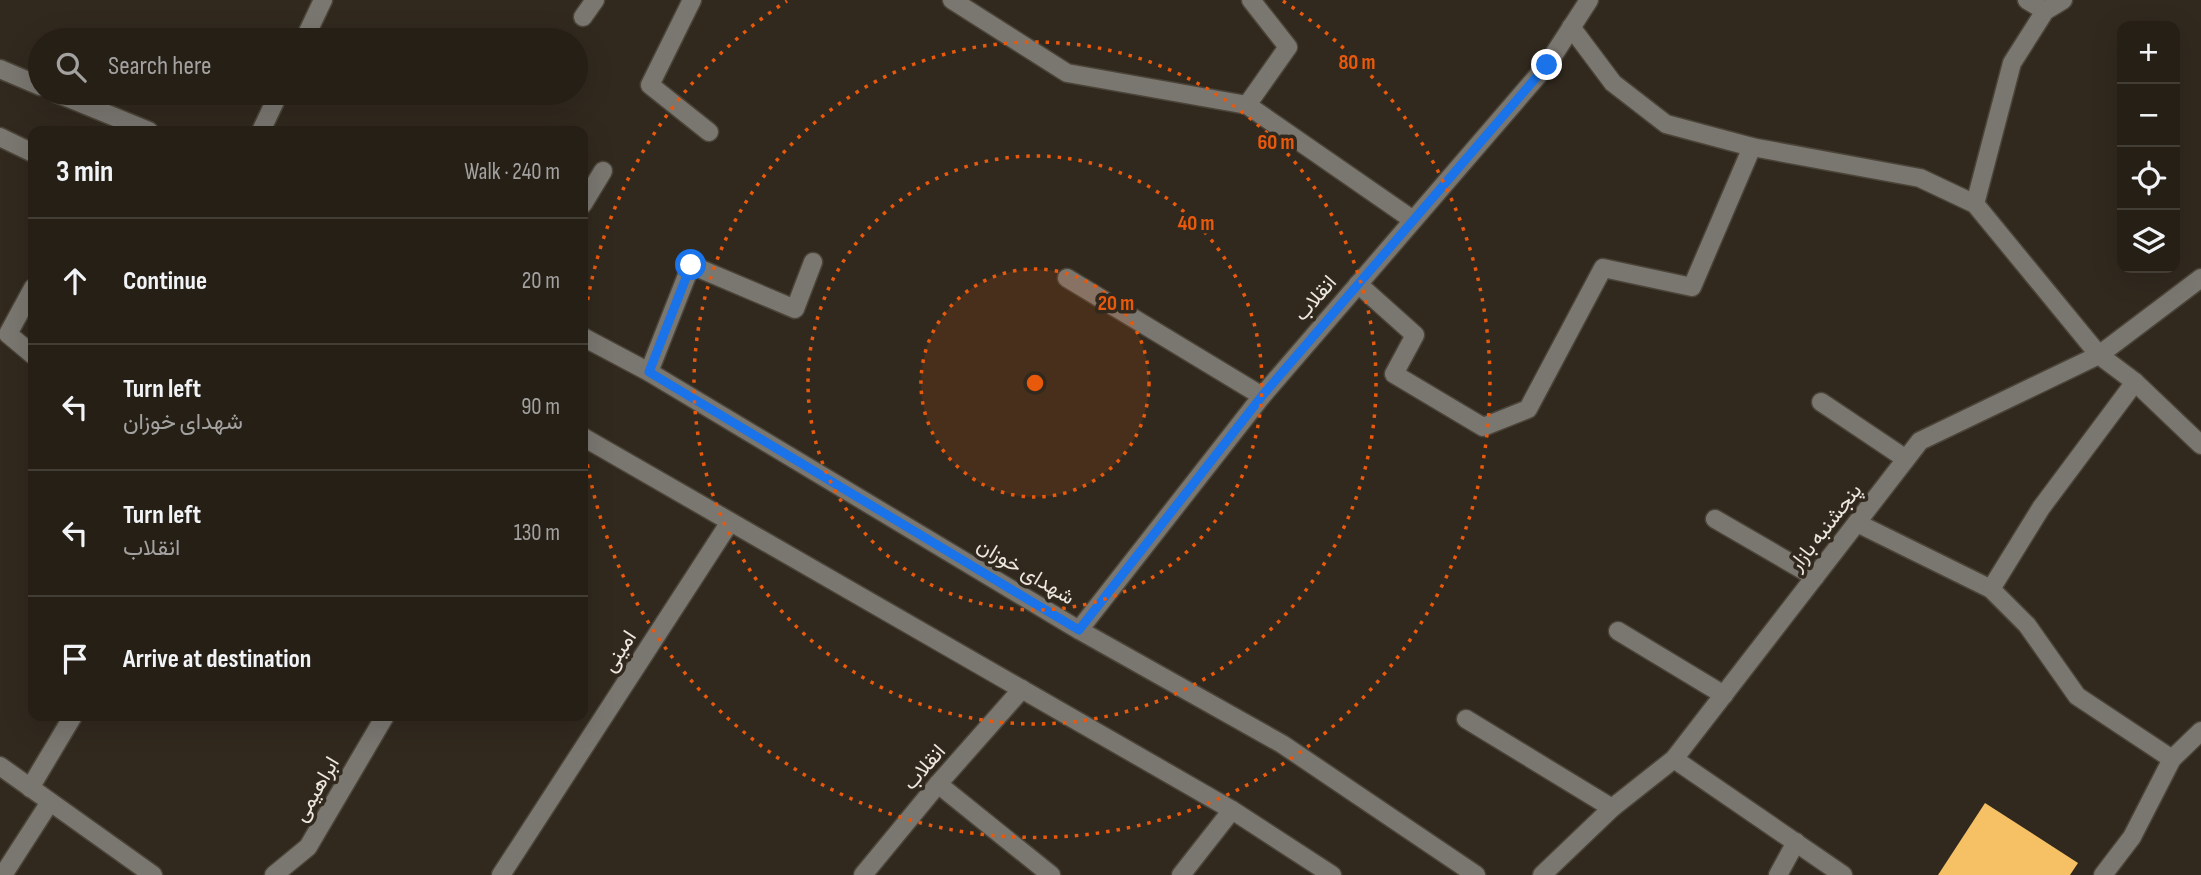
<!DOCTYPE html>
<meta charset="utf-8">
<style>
:root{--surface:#251f16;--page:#312c23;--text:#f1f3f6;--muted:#a3a2a1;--line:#423d35}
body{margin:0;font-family:"Sofia Sans Condensed",Vazirmatn,sans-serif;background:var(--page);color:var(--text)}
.controls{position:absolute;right:21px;top:21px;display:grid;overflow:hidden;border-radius:14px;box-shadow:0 7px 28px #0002}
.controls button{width:63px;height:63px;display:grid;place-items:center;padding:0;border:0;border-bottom:2px solid var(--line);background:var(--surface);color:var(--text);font:35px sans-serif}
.stop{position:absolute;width:21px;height:21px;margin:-16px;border:5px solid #1a73e8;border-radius:50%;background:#fff}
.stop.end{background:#1a73e8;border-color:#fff;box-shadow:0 2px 7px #0008}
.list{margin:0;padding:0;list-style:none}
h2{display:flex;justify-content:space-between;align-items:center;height:91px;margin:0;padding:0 28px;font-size:30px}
h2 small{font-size:23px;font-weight:400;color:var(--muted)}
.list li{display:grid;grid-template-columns:46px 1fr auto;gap:21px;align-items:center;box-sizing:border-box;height:126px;padding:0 28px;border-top:2px solid var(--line)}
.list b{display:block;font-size:26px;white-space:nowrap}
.list p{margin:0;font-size:23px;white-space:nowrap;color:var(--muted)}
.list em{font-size:23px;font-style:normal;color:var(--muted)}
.icon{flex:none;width:38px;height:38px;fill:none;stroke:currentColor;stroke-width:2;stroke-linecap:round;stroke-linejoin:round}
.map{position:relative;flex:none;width:2201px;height:875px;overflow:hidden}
.search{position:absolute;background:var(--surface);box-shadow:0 7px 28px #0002;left:28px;top:28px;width:560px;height:77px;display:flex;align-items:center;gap:18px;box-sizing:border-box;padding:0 24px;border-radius:38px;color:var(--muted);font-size:26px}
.panel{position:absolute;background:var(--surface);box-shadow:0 7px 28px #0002;left:28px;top:126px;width:560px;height:595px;border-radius:14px}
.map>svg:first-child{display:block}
.building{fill:#f6c065}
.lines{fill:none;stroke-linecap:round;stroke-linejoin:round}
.minor-casing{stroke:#4b4439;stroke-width:21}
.minor{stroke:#7a7670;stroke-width:18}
.route{stroke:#1a73e8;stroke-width:9}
.ring{fill:none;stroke:#e8590c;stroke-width:3.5;stroke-dasharray:3.5 7}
.labels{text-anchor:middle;stroke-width:7;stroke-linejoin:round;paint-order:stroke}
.street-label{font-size:21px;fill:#ece7df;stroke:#31291e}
.centre{fill:#e8590c;stroke:#31291e;stroke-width:3.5}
.ring-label{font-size:21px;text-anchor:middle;font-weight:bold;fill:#e8590c;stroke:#31291e;stroke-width:7;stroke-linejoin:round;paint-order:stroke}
</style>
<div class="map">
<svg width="2201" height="875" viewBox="0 0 2201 875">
<rect width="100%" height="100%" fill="#31291e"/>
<!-- building -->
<path class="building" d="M 1985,803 L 2078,863 L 2070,875 L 1938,875 Z"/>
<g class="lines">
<!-- minor casing -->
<g class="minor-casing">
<g id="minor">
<path d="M 692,0 L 650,85 L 709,132"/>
<path d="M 952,0 L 1067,73 L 1247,105 L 1413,220"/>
<path d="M 2027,0 L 2045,11"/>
<path d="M 583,17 L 595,0"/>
<path d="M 1571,27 L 1613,83 L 1666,124 L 1752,147 L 1920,178 L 1975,204 L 2099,355 L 2135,382 L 2201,445"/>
<path d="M 304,40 L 323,0"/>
<path d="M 0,69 L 40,86"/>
<path d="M 56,93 L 149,131"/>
<path d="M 1247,105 L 1288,47 L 1251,0"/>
<path d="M 261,131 L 279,93"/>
<path d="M 0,137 L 33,153"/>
<path d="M 583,204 L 603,171"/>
<path d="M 1975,204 L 2012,63 L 2045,11 L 2063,0"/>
<path d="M 1067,278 L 1262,396"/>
<path d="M 1358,284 L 1415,335 L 1394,374 L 1483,427 L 1528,409 L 1603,268 L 1692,287 L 1752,147"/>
<path d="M 33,288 L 8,334 L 33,355"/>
<path d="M 583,337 L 649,372 L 1079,630 L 1282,744 L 1476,875"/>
<path d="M 649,372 L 691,265 L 795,309 L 813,262"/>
<path d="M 1821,402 L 1906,459"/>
<path d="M 583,437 L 1232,810 L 1332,875"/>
<path d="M 1715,519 L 1815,577"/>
<path d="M 1857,523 L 1991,589 L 2027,625 L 2077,696 L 2172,759"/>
<path d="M 1991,589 L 2041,508 L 2135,382"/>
<path d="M 1079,630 L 1262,396 L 1547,65 L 1589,0"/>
<path d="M 1618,631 L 1724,695"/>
<path d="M 1466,719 L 1612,808"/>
<path d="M 1674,759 L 1843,875"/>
<path d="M 0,766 L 153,875"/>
<path d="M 938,784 L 1051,875"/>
<path d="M 30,788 L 73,716"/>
<path d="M 3,875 L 50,802"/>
<path d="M 274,875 L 308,847 L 385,716"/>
<path d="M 501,875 L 730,522"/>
<path d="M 863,875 L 938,784 L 1022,689"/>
<path d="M 1181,875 L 1232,810"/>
<path d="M 1542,875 L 1612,808 L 1674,759 L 1920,441 L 2099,355 L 2201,278"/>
<path d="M 1778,875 L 1796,842"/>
<path d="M 2103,875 L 2132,837 L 2172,759 L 2201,731"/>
</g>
</g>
<!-- minor -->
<use href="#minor" class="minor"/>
</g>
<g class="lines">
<!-- route -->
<path class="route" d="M 691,265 L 649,372 L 1079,630 L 1262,396 L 1547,65"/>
</g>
<!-- distance rings -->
<circle cx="1035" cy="383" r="114" fill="#e8590c" fill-opacity=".12"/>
<g class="ring">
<circle cx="1035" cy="383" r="114"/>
<circle cx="1035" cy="383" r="227"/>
<circle cx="1035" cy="383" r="341"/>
<path d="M583 331A455 455 0 0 1 787 1M1283 1A455 455 0 1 1 583 435"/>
</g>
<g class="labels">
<!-- street labels -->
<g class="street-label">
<text transform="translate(1315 298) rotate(-49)" y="7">انقلاب</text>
<text transform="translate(1825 527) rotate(-52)" y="7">پنجشنبه بازار</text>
<text transform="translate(1026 571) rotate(31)" y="7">شهدای خوزان</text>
<text transform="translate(619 651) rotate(-57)" y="7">امینی</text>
<text transform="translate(924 767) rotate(-49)" y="7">انقلاب</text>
<text transform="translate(316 789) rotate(-60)" y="7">ابراهیمی</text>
</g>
</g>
<circle cx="1035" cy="383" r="10" class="centre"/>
<g class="ring-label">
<text x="1357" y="69">80 m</text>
<text x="1276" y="149">60 m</text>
<text x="1196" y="230">40 m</text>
<text x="1116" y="310">20 m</text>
</g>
</svg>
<div class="controls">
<button>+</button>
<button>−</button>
<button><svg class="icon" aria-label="locate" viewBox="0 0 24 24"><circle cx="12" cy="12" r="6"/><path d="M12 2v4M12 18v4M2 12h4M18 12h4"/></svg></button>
<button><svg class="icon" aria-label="layers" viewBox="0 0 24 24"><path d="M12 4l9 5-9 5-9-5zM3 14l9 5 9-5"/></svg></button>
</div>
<div class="stop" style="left:691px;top:265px"></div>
<div class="stop end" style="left:1547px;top:65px"></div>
<div class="search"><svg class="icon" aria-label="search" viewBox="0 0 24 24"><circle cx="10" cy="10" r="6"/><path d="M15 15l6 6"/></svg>Search here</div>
<section class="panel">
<h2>3 min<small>Walk · 240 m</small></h2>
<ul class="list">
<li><svg class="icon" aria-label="ahead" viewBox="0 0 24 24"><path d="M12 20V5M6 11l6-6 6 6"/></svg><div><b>Continue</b></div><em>20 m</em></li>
<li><svg class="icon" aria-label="left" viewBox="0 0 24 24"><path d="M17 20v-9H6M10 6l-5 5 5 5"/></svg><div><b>Turn left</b><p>شهدای خوزان</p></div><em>90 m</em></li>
<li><svg class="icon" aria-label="left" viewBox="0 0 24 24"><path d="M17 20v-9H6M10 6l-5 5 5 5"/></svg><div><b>Turn left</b><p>انقلاب</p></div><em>130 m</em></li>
<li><svg class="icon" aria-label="arrive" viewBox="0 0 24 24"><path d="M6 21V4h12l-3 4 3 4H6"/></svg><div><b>Arrive at destination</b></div></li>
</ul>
</section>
</div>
